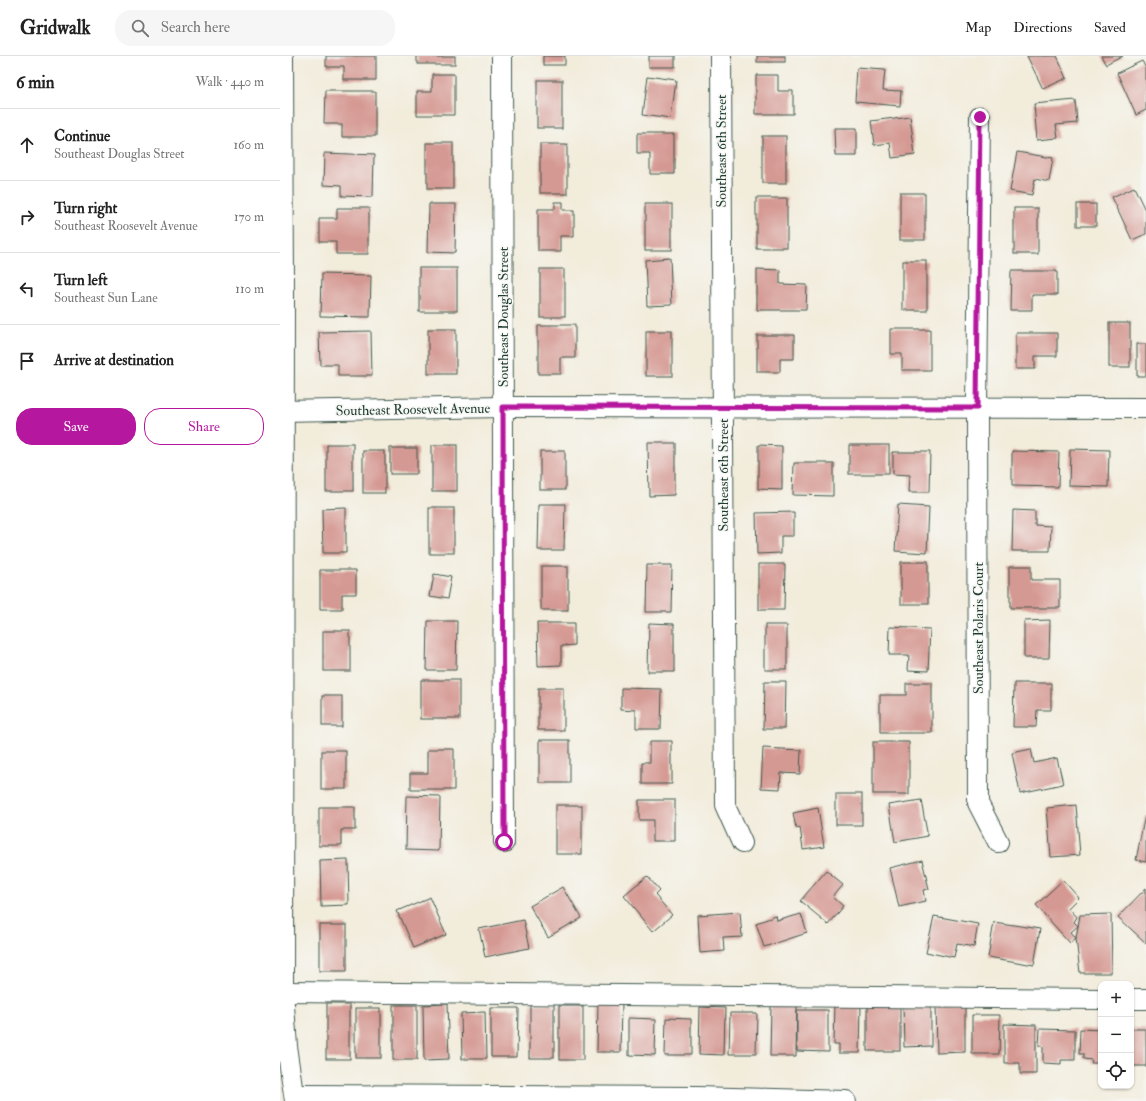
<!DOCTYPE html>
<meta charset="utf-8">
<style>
:root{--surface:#fff;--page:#f6f6f6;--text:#222;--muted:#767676;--line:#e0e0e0;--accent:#b5179e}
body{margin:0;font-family:"IM FELL Double Pica",serif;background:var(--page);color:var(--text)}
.controls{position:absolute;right:12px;bottom:12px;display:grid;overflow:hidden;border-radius:8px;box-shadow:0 1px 3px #0004}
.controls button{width:36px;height:36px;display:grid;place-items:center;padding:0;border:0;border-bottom:1px solid var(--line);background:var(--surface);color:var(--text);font:20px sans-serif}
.stop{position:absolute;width:12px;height:12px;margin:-9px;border:3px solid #b5179e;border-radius:50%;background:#fff}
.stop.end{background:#b5179e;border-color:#fff;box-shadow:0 1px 4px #0008}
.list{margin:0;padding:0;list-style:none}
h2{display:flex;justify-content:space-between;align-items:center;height:52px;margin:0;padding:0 16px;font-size:17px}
h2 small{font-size:13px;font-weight:400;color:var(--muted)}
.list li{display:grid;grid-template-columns:26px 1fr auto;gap:12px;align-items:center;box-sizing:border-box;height:72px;padding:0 16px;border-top:1px solid var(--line)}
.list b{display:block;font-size:15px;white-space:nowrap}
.list p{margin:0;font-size:13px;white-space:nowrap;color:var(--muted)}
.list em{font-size:13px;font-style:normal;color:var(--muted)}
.actions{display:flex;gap:8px;padding:12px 16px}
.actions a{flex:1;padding:9px 0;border:1px solid var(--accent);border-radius:16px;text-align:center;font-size:14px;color:var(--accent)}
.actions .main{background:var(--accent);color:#fff}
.icon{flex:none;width:22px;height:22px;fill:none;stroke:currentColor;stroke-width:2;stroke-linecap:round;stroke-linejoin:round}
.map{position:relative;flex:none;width:866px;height:1045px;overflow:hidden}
header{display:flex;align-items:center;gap:24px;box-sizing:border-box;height:56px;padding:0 20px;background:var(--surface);border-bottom:1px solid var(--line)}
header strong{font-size:19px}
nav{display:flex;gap:22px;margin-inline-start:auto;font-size:14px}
.search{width:280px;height:36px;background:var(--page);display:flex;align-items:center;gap:10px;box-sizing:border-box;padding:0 14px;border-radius:16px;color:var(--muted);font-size:15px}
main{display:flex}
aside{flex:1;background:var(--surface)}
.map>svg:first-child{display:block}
.building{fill:#d59993}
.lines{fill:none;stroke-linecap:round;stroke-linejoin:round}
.minor-casing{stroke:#3f574d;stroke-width:22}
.minor{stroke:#fff;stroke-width:20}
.route{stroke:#b5179e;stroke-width:5}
.labels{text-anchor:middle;stroke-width:3;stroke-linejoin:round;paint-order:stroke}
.street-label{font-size:14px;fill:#1f3d34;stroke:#f6f6f2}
</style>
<header>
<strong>Gridwalk</strong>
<div class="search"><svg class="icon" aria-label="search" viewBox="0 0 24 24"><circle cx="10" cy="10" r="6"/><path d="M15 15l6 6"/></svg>Search here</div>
<nav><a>Map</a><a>Directions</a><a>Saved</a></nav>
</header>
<main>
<aside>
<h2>6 min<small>Walk · 440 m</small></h2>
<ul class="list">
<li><svg class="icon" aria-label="ahead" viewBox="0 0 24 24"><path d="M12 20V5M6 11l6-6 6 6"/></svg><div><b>Continue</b><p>Southeast Douglas Street</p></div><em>160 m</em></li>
<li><svg class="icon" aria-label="right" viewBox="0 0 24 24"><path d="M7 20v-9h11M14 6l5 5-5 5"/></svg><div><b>Turn right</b><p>Southeast Roosevelt Avenue</p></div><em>170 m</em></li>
<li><svg class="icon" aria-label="left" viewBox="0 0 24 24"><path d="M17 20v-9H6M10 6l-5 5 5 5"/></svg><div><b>Turn left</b><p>Southeast Sun Lane</p></div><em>110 m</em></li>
<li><svg class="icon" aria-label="arrive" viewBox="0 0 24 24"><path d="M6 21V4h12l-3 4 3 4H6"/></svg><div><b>Arrive at destination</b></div></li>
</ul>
<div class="actions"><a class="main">Save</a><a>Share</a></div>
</aside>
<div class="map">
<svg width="866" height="1045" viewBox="0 0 866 1045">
<rect width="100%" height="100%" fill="#f6f6f2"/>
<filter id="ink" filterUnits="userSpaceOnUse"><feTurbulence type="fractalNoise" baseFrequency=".025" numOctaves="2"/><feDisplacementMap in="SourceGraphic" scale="8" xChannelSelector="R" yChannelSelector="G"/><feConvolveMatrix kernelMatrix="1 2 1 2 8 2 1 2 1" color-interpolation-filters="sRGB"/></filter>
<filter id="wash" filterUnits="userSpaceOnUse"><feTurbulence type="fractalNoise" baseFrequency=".012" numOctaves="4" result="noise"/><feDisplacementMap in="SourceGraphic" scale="16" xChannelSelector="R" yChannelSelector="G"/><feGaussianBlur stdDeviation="0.9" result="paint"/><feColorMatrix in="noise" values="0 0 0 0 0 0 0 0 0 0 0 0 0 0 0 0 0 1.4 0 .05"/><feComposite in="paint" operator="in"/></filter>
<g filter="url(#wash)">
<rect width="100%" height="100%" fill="#f2ecdb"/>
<g id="blocks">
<!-- building -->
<g class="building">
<path d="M 46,0 L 96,0 L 96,24 L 64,24 L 64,11 L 46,11 Z"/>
<rect x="137" y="0" width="38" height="8"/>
<rect x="263" y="0" width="22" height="9"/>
<rect x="369" y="0" width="26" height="11"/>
<rect x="477" y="0" width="28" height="6"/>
<path d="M 747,0 L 777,0 L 787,22 L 763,33 Z"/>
<path d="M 821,0 L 843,0 L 826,9 Z"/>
<path d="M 862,5 L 866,12 L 866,54 L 856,59 L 837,17 Z"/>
<path d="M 577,12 L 605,14 L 603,34 L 621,35 L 620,50 L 575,46 Z"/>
<path d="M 152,18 L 174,18 L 174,59 L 137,59 L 137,35 L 152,35 Z"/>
<path d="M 476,19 L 498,19 L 498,35 L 513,35 L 513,58 L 476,58 Z"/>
<path d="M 367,20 L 396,24 L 391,63 L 362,59 Z"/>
<rect x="257" y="24" width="25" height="48"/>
<path d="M 45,35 L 95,35 L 95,81 L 62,81 L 62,68 L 44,68 Z"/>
<path d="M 795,44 L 797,67 L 776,69 L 778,82 L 757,84 L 754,48 Z"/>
<path d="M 630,60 L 635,99 L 612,102 L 610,87 L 594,89 L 591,65 Z"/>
<path d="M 555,72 L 577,72 L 577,100 L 556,100 Z"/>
<path d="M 357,78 L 394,78 L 394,118 L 370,118 L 370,98 L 357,98 Z"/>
<rect x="482" y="80" width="24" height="47"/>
<rect x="147" y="87" width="26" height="46"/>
<rect x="260" y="88" width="27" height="49"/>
<path d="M 737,96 L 773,102 L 769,126 L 755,123 L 752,139 L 730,135 Z"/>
<path d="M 45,97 L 94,99 L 93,141 L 61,140 L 61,130 L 44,129 Z"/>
<path d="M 854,131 L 866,156 L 866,178 L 852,184 L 832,141 Z"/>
<rect x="620" y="137" width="25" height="47"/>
<rect x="476" y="142" width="31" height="50"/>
<path d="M 275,146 L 283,146 L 283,154 L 294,154 L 294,180 L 281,180 L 281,195 L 258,195 L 258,153 L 275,153 Z"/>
<path d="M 149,148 L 176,148 L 175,197 L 148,196 Z"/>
<rect x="365" y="148" width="27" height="46"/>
<rect x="797" y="148" width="19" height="22"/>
<path d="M 57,152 L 89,152 L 89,198 L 56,198 L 56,186 L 39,186 L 39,162 L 57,162 Z"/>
<rect x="734" y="152" width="24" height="46"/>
<path d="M 390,202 L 392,249 L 367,250 L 365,204 Z"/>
<rect x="623" y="205" width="24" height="49"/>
<rect x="139" y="212" width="38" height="43"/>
<rect x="260" y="213" width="25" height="48"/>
<path d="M 477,213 L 500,214 L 500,228 L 527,229 L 526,254 L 477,254 Z"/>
<path d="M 731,215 L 777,215 L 777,239 L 752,239 L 752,254 L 730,254 Z"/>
<path d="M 41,218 L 91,219 L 90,261 L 40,260 Z"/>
<rect x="829" y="267" width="21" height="44"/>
<path d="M 258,269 L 295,269 L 295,302 L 281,302 L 281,318 L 258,318 Z"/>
<rect x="148" y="273" width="28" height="45"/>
<path d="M 611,273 L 650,273 L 650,314 L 622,314 L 622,298 L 611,298 Z"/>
<path d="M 91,275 L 92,320 L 58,320 L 58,309 L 40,309 L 39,276 Z"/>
<rect x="366" y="275" width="26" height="45"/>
<path d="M 736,277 L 777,277 L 777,300 L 755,300 L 755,313 L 736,313 Z"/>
<path d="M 477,279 L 514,279 L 514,303 L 500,303 L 500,316 L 477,316 Z"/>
<rect x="857" y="288" width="9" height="32"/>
<path d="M 368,387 L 395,387 L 395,439 L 369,440 Z"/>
<rect x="46" y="388" width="27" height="47"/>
<rect x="152" y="389" width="25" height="46"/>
<path d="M 478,389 L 502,390 L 502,434 L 478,433 Z"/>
<rect x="569" y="389" width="40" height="29"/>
<rect x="110" y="392" width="27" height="26"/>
<path d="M 790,393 L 829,394 L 828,431 L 789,430 Z"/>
<rect x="83" y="395" width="22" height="42"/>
<rect x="260" y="395" width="25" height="39"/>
<path d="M 732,395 L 779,396 L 778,431 L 732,430 Z"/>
<path d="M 613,396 L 650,396 L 649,436 L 629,436 L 630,419 L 613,418 Z"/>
<path d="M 514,407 L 553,407 L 553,440 L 513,439 Z"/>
<path d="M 259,448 L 285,448 L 284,494 L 258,494 Z"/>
<path d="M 618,449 L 649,451 L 647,497 L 615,495 Z"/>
<path d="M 66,452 L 66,497 L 43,497 L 42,453 Z"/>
<rect x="149" y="452" width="25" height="45"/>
<path d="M 733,454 L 755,455 L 755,469 L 771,470 L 770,495 L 732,495 Z"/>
<path d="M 514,456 L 514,480 L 501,480 L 501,497 L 477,498 L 476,457 Z"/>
<rect x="621" y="506" width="27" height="42"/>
<path d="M 479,508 L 505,508 L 504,554 L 479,554 Z"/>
<path d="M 367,509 L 392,509 L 391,556 L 366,556 Z"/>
<rect x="261" y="510" width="27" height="44"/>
<path d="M 730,510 L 751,510 L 751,524 L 780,524 L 780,552 L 730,552 Z"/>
<path d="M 40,514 L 76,514 L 76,538 L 62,538 L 62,553 L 40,553 Z"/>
<path d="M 154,518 L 171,521 L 167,543 L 150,540 Z"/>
<path d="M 770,564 L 769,602 L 744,602 L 744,565 Z"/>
<path d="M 147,565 L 177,565 L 176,614 L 146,614 Z"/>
<path d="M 257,567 L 294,567 L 294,589 L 281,590 L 281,609 L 258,610 Z"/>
<path d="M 369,567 L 394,568 L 394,616 L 368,616 Z"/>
<rect x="485" y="569" width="22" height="45"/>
<path d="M 610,571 L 650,573 L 648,615 L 628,614 L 629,599 L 609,599 Z"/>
<rect x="43" y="575" width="27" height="40"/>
<rect x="141" y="624" width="38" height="39"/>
<path d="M 484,626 L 506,626 L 505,673 L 483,673 Z"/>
<path d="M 626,627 L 652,627 L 652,677 L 600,677 L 600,639 L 626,639 Z"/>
<path d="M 734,627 L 771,627 L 771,654 L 757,654 L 756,671 L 733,671 Z"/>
<rect x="258" y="632" width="26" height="42"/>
<path d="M 341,632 L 381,633 L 380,673 L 356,673 L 356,654 L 341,653 Z"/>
<rect x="42" y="640" width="20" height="30"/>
<rect x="260" y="684" width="29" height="43"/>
<path d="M 370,685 L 392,685 L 392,728 L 361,728 L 361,707 L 370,707 Z"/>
<rect x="593" y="686" width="36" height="52"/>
<path d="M 483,692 L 521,694 L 520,718 L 501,717 L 500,733 L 481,732 Z"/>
<path d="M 148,693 L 174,693 L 174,734 L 130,734 L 130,717 L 148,717 Z"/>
<path d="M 751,693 L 754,707 L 777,702 L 783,728 L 740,737 L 732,697 Z"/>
<rect x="41" y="695" width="25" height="38"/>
<rect x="556" y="738" width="26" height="31"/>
<path d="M 127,740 L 160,741 L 159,795 L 126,794 Z"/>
<path d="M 359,744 L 395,744 L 395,785 L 373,785 L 373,764 L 359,764 Z"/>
<path d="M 641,744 L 648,780 L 615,786 L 609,749 Z"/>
<rect x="276" y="749" width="26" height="49"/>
<path d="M 796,749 L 800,799 L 771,801 L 767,752 Z"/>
<path d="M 39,751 L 75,751 L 75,774 L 61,774 L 61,790 L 39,790 Z"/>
<path d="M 538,752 L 544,790 L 523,793 L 520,771 L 516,772 L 513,757 Z"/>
<path d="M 865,759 L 866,759 L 866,806 L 856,804 Z"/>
<path d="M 68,804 L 69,849 L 41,850 L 40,805 Z"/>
<path d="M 642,804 L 649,833 L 644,834 L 646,845 L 619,851 L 610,812 Z"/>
<path d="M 546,815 L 563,829 L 553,841 L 563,850 L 548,868 L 520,845 Z"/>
<path d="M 367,821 L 379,835 L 375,839 L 392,859 L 373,875 L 344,840 Z"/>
<path d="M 783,824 L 799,842 L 789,852 L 797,861 L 794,866 L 798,870 L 791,876 L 796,882 L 790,887 L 756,849 Z"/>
<path d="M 283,831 L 301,862 L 268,881 L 250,850 Z"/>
<path d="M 866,832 L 866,887 L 838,861 Z"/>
<path d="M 150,841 L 166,878 L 133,892 L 117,855 Z"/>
<path d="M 460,856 L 462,881 L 443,882 L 444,895 L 420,897 L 418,859 Z"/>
<path d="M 521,858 L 527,877 L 484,891 L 476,867 L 496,860 L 497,865 Z"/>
<path d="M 831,858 L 832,917 L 800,917 L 796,882 L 800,859 Z"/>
<path d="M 654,860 L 698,868 L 694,891 L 677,888 L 674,902 L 646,896 Z"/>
<path d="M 243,864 L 249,892 L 205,901 L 199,873 Z"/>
<path d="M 714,866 L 760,873 L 754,909 L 708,901 Z"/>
<rect x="40" y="869" width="26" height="46"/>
<path d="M 651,946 L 651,990 L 624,991 L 623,947 Z"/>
<path d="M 318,947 L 342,947 L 341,996 L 317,996 Z"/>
<rect x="587" y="947" width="33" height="48"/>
<path d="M 656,947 L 685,947 L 685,996 L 657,997 Z"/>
<rect x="46" y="948" width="24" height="55"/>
<path d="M 167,948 L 169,1003 L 144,1004 L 143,949 Z"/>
<rect x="250" y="948" width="24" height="54"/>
<path d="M 555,948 L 581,948 L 580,997 L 559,997 L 559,988 L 554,988 Z"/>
<rect x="113" y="949" width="24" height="55"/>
<path d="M 491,949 L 517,950 L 516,1000 L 490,1000 Z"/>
<rect x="279" y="950" width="24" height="54"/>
<path d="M 420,951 L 445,952 L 444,999 L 419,998 Z"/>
<rect x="76" y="952" width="25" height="50"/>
<path d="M 211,952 L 238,952 L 237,1001 L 211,1001 Z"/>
<path d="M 517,954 L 548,954 L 548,996 L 517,995 Z"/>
<path d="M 205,956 L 206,1003 L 182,1003 L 181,957 Z"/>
<path d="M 450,957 L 477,957 L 476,998 L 449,998 Z"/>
<path d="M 692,959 L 720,959 L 719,998 L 692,998 Z"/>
<path d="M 349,962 L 376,963 L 375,1000 L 349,999 Z"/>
<path d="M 386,962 L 411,963 L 411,999 L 385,999 Z"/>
<path d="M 724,968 L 756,969 L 756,1018 L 740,1018 L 740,1007 L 724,1007 Z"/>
<path d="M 760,973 L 795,974 L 795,1004 L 781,1004 L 781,1008 L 763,1007 L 763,990 L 759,990 Z"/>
<path d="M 800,973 L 821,974 L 821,1007 L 811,1007 L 812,1004 L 803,1003 L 803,998 L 799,998 Z"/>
<rect x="851" y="973" width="15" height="37"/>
</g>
</g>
</g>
<g filter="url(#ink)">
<use href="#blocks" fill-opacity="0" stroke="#3f574d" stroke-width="1"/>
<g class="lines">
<!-- minor casing -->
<g class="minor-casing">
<g id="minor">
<path d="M 3,0 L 4,237 L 3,936 L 7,990 L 15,1045"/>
<path d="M 222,0 L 224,786"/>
<path d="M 441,0 L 445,749 L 462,787"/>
<path d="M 700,61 L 697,352 L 698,747 L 718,786"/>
<path d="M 0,355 L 223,351 L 866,352"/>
<path d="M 3,936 L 821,943"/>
<path d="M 851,943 L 866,943"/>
<path d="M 15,1039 L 417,1041 L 566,1045"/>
</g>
</g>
<!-- minor -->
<use href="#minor" class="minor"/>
</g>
</g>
<g class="lines" filter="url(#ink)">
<!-- route -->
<path class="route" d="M 224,786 L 223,351 L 697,352 L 700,61"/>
</g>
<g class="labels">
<!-- street labels -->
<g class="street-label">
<text transform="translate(441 95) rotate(-90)" y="5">Southeast 6th Street</text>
<text transform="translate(223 261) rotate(-90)" y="5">Southeast Douglas Street</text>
<text transform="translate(133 353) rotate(-1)" y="5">Southeast Roosevelt Avenue</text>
<text transform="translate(443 419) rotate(-90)" y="5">Southeast 6th Street</text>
<text transform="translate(698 572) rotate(-90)" y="5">Southeast Polaris Court</text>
</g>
</g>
</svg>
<div class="controls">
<button>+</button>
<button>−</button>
<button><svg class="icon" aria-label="locate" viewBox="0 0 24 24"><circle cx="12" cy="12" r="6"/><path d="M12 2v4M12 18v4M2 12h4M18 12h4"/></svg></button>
</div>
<div class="stop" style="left:224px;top:786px"></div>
<div class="stop end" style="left:700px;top:61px"></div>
</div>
</main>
